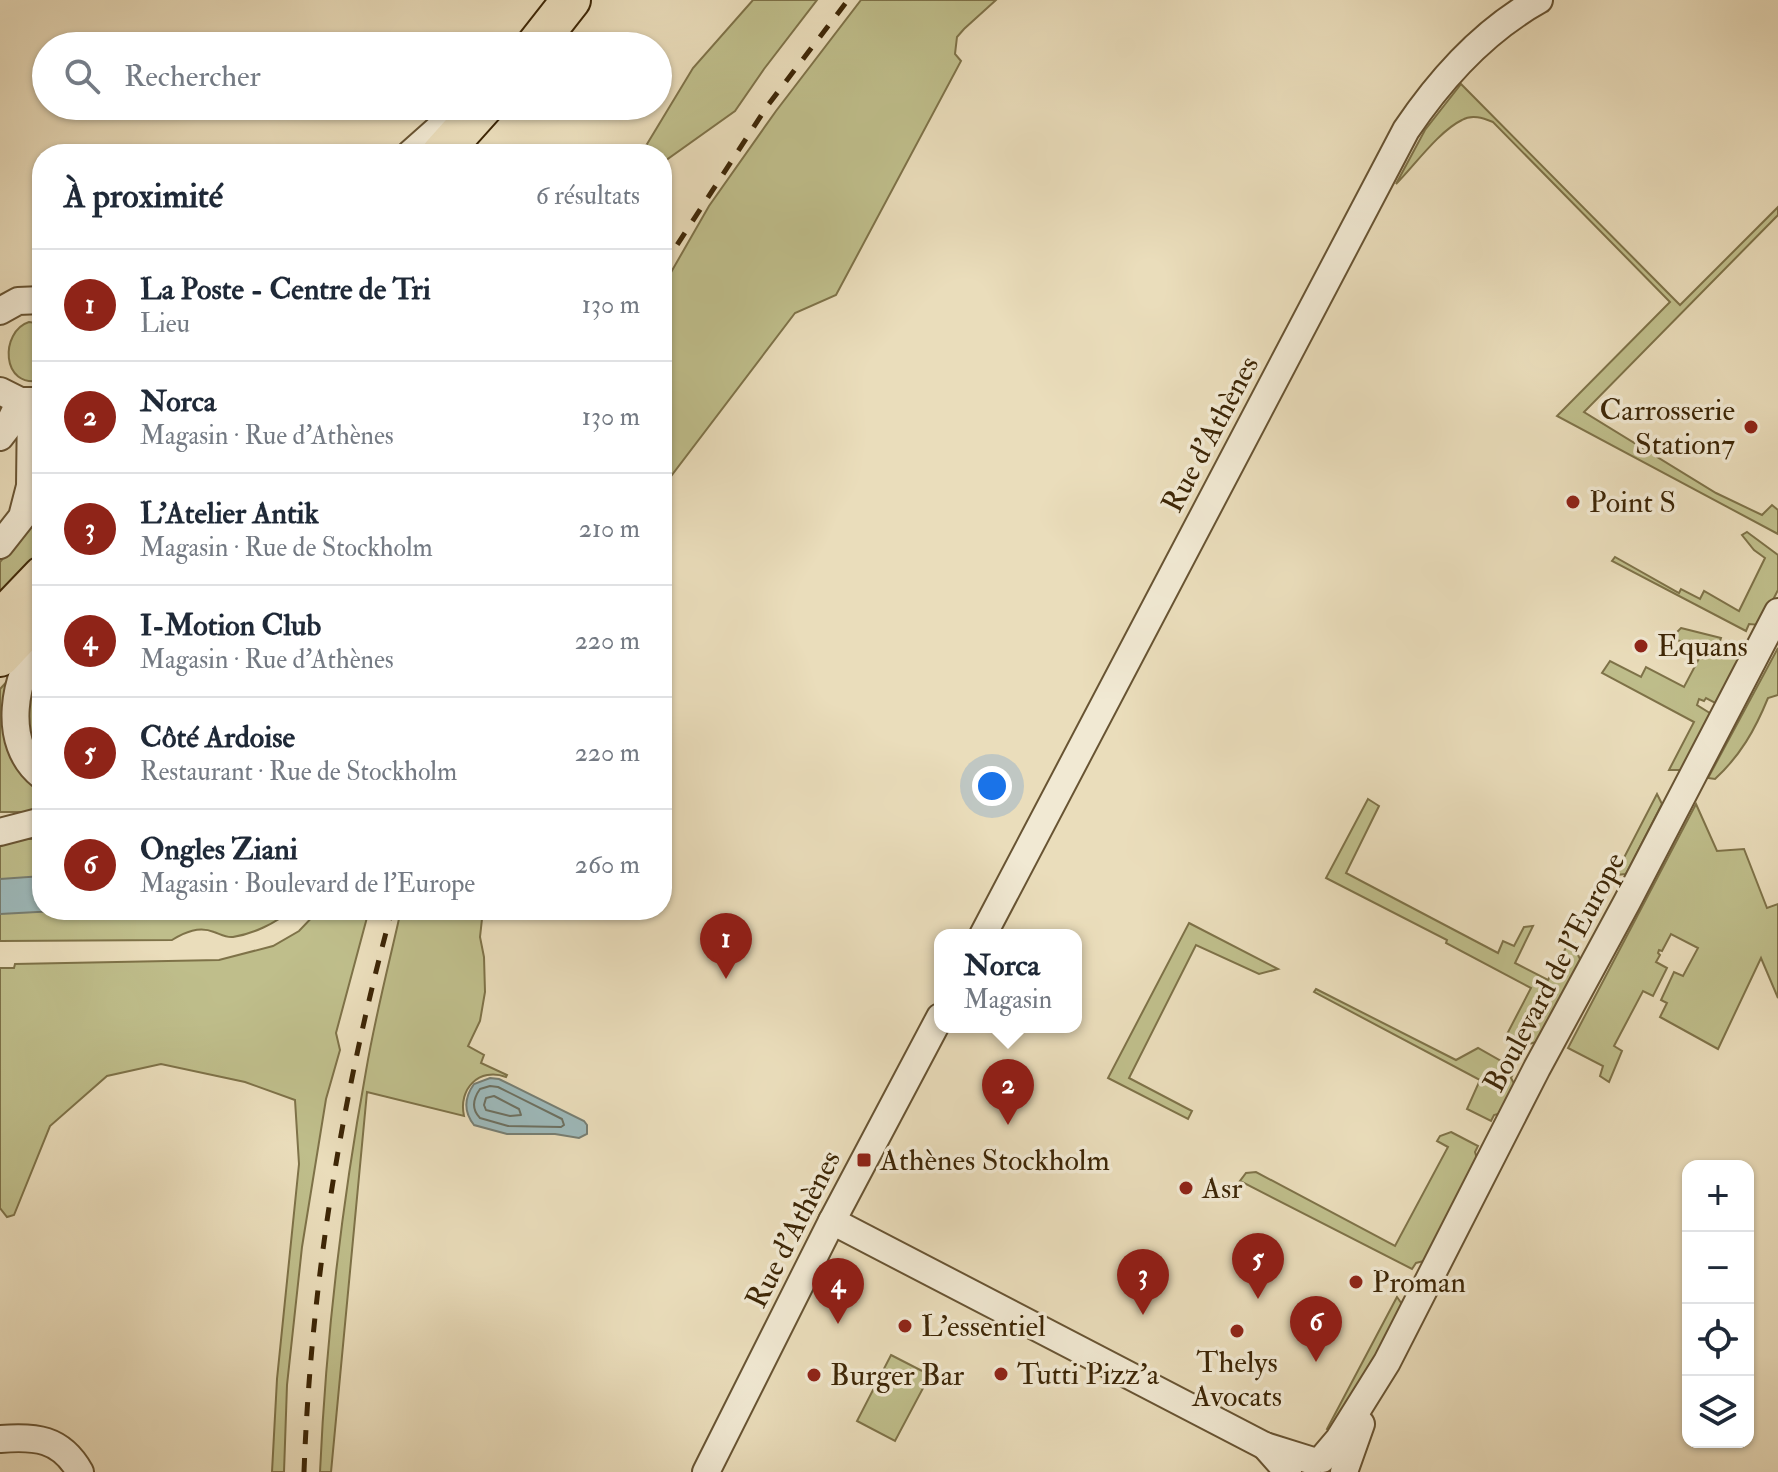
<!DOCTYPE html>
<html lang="fr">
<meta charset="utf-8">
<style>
:root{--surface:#fff;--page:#f6f6f7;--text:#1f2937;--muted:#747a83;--line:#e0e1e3;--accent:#8f2418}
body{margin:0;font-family:"IM FELL Double Pica",serif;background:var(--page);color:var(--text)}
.controls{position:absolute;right:24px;bottom:24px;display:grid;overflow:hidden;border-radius:16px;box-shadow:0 2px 6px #0004}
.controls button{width:72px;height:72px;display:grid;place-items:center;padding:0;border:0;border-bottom:2px solid var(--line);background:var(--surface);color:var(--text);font:40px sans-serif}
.you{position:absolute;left:992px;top:786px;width:28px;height:28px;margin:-20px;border:6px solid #fff;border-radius:50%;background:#1a73e8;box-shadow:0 0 0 12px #1a73e833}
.badge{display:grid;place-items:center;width:52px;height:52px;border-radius:50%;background:var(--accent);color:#fff;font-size:26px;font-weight:700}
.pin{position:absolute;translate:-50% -66px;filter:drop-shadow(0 2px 4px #0008)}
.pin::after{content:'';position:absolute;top:42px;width:28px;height:24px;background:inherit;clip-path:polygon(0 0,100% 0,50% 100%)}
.popup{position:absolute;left:934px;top:929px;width:148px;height:104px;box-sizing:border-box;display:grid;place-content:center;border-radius:16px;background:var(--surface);filter:drop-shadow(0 2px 6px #0005);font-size:26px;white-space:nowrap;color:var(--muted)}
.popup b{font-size:30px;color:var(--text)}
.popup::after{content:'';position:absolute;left:50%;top:100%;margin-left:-16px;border:16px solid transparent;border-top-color:var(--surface)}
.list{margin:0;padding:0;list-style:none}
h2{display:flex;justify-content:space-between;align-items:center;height:104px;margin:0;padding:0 32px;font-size:34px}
h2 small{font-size:26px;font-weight:400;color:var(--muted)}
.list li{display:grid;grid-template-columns:52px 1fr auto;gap:24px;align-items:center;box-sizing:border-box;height:112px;padding:0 32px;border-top:2px solid var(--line)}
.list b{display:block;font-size:30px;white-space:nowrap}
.list p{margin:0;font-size:26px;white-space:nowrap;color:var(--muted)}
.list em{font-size:26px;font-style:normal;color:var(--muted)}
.icon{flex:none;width:44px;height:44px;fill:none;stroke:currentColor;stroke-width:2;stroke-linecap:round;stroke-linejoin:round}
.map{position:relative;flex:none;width:1778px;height:1472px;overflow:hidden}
.search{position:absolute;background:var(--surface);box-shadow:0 2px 6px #0004;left:32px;top:32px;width:640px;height:88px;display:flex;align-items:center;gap:20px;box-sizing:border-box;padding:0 28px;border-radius:44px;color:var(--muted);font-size:30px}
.panel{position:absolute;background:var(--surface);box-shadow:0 2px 6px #0004;left:32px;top:144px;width:640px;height:776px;border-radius:32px}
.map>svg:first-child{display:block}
.green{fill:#bfbe8b;stroke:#7e7248;stroke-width:2}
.water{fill:#9db9ba;stroke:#777e72;stroke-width:2}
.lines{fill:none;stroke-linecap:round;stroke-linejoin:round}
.shore{stroke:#6d7060;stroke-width:2}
.minor-casing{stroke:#685433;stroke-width:30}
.highway-casing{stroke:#3d2606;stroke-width:42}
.minor{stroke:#f1e9d3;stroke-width:26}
.highway{stroke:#eaddbb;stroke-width:38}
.rail{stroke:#3d2606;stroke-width:5;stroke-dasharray:14 14;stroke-linecap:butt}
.poi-dot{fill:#8f2418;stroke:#f1e9d3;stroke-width:3}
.labels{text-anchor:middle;stroke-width:7;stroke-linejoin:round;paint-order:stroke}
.poi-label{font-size:30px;fill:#3d2606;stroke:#f1e9d3;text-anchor:start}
.street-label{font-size:30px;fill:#3d2606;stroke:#f1e9d3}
</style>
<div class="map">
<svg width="1778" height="1472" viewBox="0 0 1778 1472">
<rect width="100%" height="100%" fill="#eaddbb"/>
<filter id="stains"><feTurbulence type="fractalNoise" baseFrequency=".0025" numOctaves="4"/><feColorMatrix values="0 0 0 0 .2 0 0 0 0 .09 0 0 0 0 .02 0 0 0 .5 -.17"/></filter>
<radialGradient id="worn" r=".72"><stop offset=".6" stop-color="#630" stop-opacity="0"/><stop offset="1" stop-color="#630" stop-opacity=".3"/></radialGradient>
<!-- green -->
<g class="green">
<path d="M 753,0 L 817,0 L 764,69 L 735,111 L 662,163 L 662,154 L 641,154 L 693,68 Z"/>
<path d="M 861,0 L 996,0 L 964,29 L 957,37 L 955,54 L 961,61 L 836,295 L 795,313 L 662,488 L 662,288 L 709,206 L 776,111 Z"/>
<path d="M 1461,84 L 1680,305 L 1778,207 L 1778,215 L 1584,412 L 1716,493 L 1762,515 L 1772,505 L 1778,510 L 1778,534 L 1557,416 L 1670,302 L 1493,122 C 1483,118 1472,114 1462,120 C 1439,131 1414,166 1396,184 L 1425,130 Z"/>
<path d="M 29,322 L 42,324 L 42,380 C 0,390 0,331 29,322 Z"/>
<path d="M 42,488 L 42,553 L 0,599 L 0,562 L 30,525 Z"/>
<path d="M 1747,532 L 1778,555 L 1778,590 L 1760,625 L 1749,624 L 1746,631 L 1612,561 L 1615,557 L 1679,593 L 1681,589 L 1700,599 L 1704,591 L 1739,611 L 1765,558 L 1754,550 L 1742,535 Z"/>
<path d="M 1681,628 L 1721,638 L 1718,647 L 1725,651 L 1730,641 L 1738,644 L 1734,651 L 1741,663 L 1719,705 L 1706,698 L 1704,701 L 1699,699 L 1697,705 L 1713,715 L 1685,770 L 1669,770 L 1694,722 L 1602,673 L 1610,661 L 1641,677 L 1646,667 L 1684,687 L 1702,653 L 1672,637 Z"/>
<path d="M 1778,648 L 1778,695 L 1768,698 C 1755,730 1740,756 1715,779 L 1708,778 Z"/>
<path d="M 42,660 L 42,762 C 28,740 20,709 29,682 C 31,675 38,667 42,660 Z"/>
<path d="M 11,677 L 42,788 L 42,812 L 0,812 L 0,689 Z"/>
<path d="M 1657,794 L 1662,804 L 1626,874 L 1615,875 Z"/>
<path d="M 1368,799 L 1379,806 L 1346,873 L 1498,953 L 1503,941 L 1514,946 L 1524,927 L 1533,926 L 1515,963 L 1548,980 L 1568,944 L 1571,942 L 1579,945 L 1576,951 L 1583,965 L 1544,1040 L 1529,1044 L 1526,1047 L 1506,1036 L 1531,988 L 1446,943 L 1447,940 L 1326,878 Z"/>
<path d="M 1696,804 L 1717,851 L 1744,849 L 1767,908 L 1778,904 L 1778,998 L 1761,958 L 1718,1049 L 1660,1017 L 1667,1003 L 1661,1000 L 1674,972 L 1683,976 L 1698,948 L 1671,934 L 1662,951 L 1659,950 L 1658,953 L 1660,955 L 1656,962 L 1667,968 L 1653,996 L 1643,991 L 1614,1046 L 1622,1051 L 1609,1082 L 1600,1076 L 1603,1066 L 1568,1048 Z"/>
<path d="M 0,839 L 42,839 L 42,910 L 291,910 C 276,923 253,934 233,937 C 226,938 220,934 214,932 C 199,926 185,932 172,940 L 0,941 Z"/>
<path d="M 319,910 L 369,910 L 336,1033 L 340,1050 L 326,1099 L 302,1247 L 287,1385 L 284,1472 L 272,1472 L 277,1379 L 299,1164 L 295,1100 L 245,1082 L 161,1064 L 107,1076 L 50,1126 L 14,1215 L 7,1217 L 0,1208 L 0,968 L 14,968 L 15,964 L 219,960 L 273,946 L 299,931 Z"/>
<path d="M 401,910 L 483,910 L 480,937 L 484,957 L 485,992 L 480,1021 L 468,1046 L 484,1055 L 481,1063 L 507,1075 L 506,1077 C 479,1067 458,1089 464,1116 L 367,1092 L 331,1472 L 320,1472 C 326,1338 342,1203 366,1071 C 375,1017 389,964 401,910 Z"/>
<path d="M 1189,923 L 1278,969 L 1259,974 L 1196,945 L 1129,1078 L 1192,1111 L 1188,1119 L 1108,1078 Z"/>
<path d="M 1316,989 L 1456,1060 L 1478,1048 L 1515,1069 L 1511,1078 L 1517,1089 L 1505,1112 L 1494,1115 L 1491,1121 L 1467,1109 L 1480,1080 L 1314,992 Z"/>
<path d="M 1451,1132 L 1478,1146 L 1475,1152 L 1479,1165 L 1428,1260 L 1416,1263 L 1412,1269 L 1240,1181 L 1246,1173 L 1256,1172 L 1395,1246 L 1448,1147 L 1437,1141 L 1440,1136 Z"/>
<path d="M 1397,1297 L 1404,1307 L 1336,1433 L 1327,1429 Z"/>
<path d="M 891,1355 L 930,1375 L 895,1441 L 857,1421 Z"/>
</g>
<!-- water -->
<g class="water">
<path d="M 42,876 L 42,910 L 74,910 L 0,914 L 0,879 Z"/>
<path d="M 490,1078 L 499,1079 L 584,1121 L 587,1125 L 587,1134 L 579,1138 L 555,1134 L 507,1134 L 474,1125 C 463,1111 464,1098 474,1084 Z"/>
</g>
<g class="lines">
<!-- shore -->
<g class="shore">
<path d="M 490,1086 L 498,1087 L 562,1119 L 564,1125 L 561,1127 L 508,1126 L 480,1118 C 471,1109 473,1099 480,1089 Z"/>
<path d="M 494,1096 L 519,1109 L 521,1115 L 510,1116 L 486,1110 L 484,1105 L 486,1098 Z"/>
</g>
<!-- minor casing -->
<g class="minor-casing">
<g id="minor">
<path d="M 410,154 L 464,106"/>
<path d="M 0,311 L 18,301 L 42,300"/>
<path d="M 0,391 L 20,401 L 42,401"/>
<path d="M 0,437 L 7,428 L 20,401"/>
<path d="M 0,545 L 22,517 L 30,486 L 31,402"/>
<path d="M 42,637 C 14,675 0,743 42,776"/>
<path d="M 0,832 L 42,821"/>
<path d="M 983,935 L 1406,130 C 1441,78 1483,31 1539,0"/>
<path d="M 832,1221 L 1265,1446"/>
<path d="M 0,1439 C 35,1436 61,1438 80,1472"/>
<path d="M 1322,1459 L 1339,1439 L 1387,1362 L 1537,1068 L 1627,902 L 1778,612"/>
<path d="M 706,1472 L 832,1221 L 940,1017"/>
<path d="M 1288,1472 L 1265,1446 L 1313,1461"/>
<path d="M 1344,1472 L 1361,1424"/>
</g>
</g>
<!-- highway casing -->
<g class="highway-casing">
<g id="highway">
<path d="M 535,46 L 571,0"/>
<path d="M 441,154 L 484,106"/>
<path d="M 0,620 L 42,576"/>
<path d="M 0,657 L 42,612"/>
</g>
</g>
<!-- minor -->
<use href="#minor" class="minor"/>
<!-- highway -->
<use href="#highway" class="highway"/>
<!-- rail -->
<g class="rail">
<path d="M 662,268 L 768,105 L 848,0"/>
<path d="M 304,1472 C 311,1282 342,1094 392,910"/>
</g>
</g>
<!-- markers -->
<g class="poi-dot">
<circle cx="1751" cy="427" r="8"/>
<circle cx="1573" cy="502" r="8"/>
<circle cx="1641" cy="646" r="8"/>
<rect x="856" y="1152" width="16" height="16" rx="4"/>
<circle cx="1186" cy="1188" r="8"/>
<circle cx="1356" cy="1282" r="8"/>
<circle cx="905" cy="1326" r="8"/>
<circle cx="1237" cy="1331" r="8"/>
<circle cx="1001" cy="1374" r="8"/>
<circle cx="814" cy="1375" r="8"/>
</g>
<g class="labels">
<!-- poi labels -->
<g class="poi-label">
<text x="1735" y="420" text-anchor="end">Carrosserie<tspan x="1735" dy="34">Station7</tspan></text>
<text x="1589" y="512">Point S</text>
<text x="1657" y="656">Equans</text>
<text x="880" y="1170">Athènes Stockholm</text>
<text x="1202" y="1198">Asr</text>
<text x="1372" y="1292">Proman</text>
<text x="921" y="1336">L'essentiel</text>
<text x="1237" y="1372" text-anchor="middle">Thelys<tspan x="1237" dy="34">Avocats</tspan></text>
<text x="1017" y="1384">Tutti Pizz'a</text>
<text x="830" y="1385">Burger Bar</text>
</g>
<!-- street labels -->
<g class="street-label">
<text transform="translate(1210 434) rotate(-62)" y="10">Rue d'Athènes</text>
<text transform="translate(1554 972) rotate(-62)" y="10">Boulevard de l'Europe</text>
<text transform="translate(793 1229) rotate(-63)" y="10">Rue d'Athènes</text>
</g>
</g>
<rect width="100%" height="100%" filter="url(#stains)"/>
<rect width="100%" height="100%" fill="url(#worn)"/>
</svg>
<div class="controls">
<button>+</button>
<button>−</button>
<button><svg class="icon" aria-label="locate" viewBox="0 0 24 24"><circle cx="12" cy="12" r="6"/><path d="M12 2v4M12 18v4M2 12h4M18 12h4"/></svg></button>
<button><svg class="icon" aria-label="layers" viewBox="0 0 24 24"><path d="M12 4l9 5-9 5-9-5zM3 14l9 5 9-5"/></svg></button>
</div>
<div class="you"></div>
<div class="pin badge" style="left:726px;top:979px">1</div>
<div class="pin badge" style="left:1008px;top:1125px">2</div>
<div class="popup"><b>Norca</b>Magasin</div>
<div class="pin badge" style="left:1143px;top:1315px">3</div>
<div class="pin badge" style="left:838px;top:1324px">4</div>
<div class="pin badge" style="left:1258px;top:1299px">5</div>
<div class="pin badge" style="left:1316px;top:1362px">6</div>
<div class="search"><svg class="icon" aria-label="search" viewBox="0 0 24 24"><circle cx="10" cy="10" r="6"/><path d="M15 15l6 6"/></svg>Rechercher</div>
<section class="panel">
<h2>À proximité<small>6 résultats</small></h2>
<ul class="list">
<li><span class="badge">1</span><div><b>La Poste - Centre de Tri</b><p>Lieu</p></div><em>130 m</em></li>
<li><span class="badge">2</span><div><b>Norca</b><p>Magasin · Rue d'Athènes</p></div><em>130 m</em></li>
<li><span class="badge">3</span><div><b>L'Atelier Antik</b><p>Magasin · Rue de Stockholm</p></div><em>210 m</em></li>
<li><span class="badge">4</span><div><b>I-Motion Club</b><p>Magasin · Rue d'Athènes</p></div><em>220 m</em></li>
<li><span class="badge">5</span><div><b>Côté Ardoise</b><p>Restaurant · Rue de Stockholm</p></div><em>220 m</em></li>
<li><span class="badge">6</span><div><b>Ongles Ziani</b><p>Magasin · Boulevard de l'Europe</p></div><em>260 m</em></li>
</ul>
</section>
</div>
